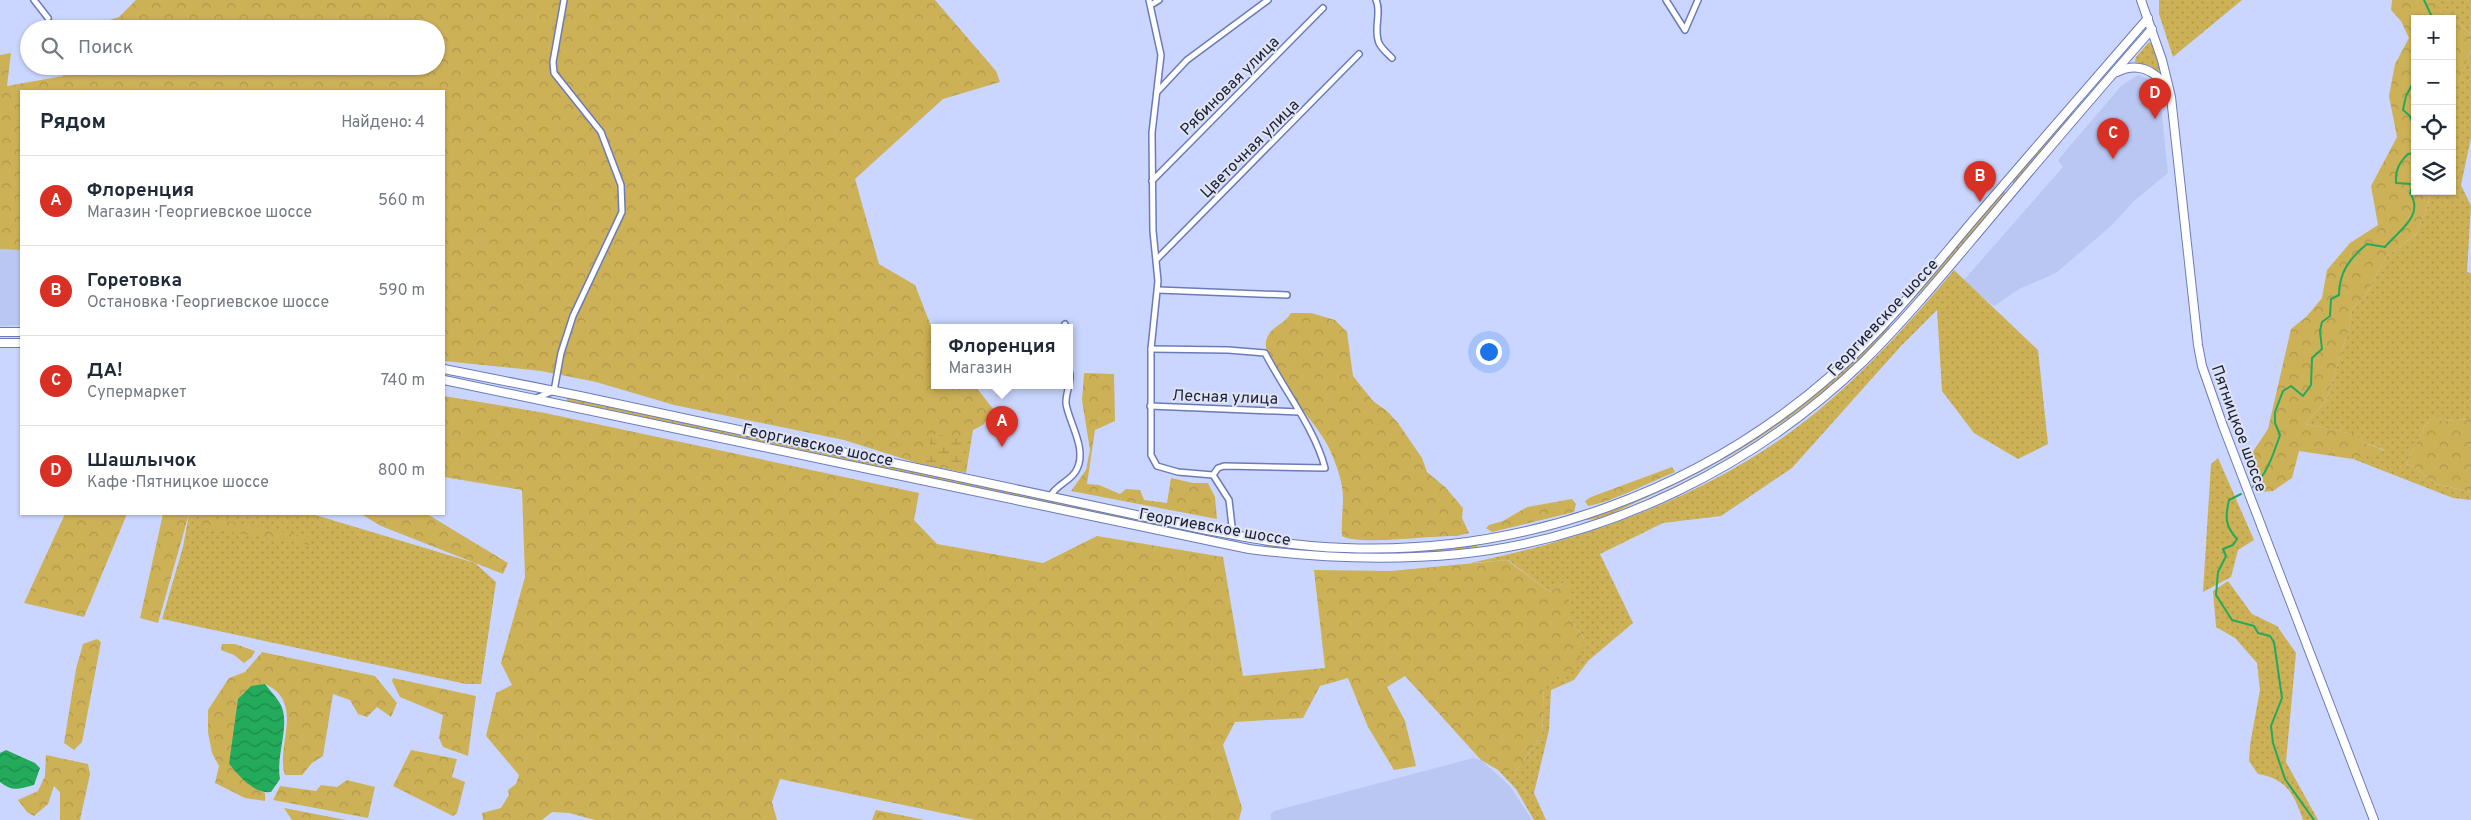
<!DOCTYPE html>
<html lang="ru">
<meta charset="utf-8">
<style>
:root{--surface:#fff;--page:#f6f6f7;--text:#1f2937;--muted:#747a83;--line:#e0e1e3;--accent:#d93025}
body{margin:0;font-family:Overpass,sans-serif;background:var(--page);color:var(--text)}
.controls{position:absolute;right:15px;top:15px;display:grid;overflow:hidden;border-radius:0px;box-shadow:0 1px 4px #0004}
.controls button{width:45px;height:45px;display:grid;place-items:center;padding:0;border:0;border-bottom:1px solid var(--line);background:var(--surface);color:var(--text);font:25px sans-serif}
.you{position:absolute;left:1488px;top:351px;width:18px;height:18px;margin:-12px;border:4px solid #fff;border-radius:50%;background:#1a73e8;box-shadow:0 0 0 8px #1a73e833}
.badge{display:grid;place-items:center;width:32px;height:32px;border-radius:50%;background:var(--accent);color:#fff;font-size:16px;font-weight:700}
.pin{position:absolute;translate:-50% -41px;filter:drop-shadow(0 1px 2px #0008)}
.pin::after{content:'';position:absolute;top:26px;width:18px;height:15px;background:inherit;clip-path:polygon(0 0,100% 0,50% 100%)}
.popup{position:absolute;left:931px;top:324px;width:142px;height:65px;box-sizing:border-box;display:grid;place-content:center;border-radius:0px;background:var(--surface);filter:drop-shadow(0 1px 4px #0005);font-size:16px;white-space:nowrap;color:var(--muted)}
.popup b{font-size:19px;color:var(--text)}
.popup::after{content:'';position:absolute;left:50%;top:100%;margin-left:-10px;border:10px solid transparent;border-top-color:var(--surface)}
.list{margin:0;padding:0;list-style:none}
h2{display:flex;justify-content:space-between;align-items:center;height:65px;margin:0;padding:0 20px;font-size:21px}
h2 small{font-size:16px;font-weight:400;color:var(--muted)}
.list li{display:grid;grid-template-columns:32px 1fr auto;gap:15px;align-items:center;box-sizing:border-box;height:90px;padding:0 20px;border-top:1px solid var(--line)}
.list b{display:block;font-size:19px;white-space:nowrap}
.list p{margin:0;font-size:16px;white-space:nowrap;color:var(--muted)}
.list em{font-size:16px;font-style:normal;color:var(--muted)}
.icon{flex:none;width:28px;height:28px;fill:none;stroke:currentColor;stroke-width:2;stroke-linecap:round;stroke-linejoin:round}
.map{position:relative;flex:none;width:2471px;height:820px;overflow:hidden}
.search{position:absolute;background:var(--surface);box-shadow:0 1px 4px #0004;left:20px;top:20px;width:425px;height:55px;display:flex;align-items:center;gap:12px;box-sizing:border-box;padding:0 18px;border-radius:28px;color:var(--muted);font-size:19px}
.panel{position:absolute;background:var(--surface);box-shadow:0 1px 4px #0004;left:20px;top:90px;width:425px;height:425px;border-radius:0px}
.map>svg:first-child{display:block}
.built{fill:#bac7f2}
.grass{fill:url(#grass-dots)}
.forest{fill:url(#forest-crowns)}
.wetland{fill:url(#wetland-marsh)}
.water{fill:url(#water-waves)}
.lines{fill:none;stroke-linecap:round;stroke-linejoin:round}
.stream{stroke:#23aa5b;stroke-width:2}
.minor-casing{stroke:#6b7bb8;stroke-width:8}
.primary-casing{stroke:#6b7bb8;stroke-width:10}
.minor{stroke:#fff;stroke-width:5}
.primary{stroke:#fff;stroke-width:8}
.labels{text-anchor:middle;stroke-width:4;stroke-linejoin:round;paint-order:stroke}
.street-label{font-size:16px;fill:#191f38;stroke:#e0e4f2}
</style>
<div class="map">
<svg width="2471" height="820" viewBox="0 0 2471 820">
<defs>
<pattern id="grass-dots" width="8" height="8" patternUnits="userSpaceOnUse" patternTransform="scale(1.25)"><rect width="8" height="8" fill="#cdb157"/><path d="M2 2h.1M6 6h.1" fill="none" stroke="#af984c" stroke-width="1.8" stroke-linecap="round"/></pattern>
<pattern id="forest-crowns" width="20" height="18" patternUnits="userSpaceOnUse" patternTransform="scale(1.25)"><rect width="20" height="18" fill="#cdb157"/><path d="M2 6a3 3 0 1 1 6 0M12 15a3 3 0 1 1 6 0" fill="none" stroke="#af984c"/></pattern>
<pattern id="wetland-marsh" width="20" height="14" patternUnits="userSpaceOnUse" patternTransform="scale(1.25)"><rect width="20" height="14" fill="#cdb157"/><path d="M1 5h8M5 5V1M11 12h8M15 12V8" fill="none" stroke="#af984c"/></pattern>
<pattern id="water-waves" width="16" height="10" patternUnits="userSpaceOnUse" patternTransform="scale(1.25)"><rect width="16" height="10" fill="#23aa5b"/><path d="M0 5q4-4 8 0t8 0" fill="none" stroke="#1e8a4c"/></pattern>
</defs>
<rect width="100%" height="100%" fill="#cad6ff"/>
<!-- built -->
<g class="built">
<path d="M 2138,75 L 2146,78 L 2156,88 L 2161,105 L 2168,173 L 2134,201 L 2111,226 L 2056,273 L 2019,289 L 1994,306 L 1963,281 L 2063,167 L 2058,160 L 2121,86 Z"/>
<path d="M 0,249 L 21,250 L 21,325 L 0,326 Z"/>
<path d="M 1473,758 L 1481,760 L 1510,786 L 1532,820 L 1271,820 L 1270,815 L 1274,811 Z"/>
</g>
<!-- grass -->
<g class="grass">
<path d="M 2159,0 L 2242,0 L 2173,57 L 2159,14 Z"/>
<path d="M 2438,0 L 2471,0 L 2471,35 L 2456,20 L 2438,10 Z"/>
<path d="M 2149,42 L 2152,44 L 2161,73 L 2150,66 L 2135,62 L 2136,57 Z"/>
<path d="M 2471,51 L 2471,138 L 2461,185 L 2471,206 L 2467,272 L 2471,273 L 2471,419 L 2441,421 L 2440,416 L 2426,424 L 2406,464 L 2413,466 L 2436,484 L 2471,492 L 2471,500 L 2453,498 L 2353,459 L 2384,450 L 2363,442 L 2353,434 L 2305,424 L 2326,401 L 2348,332 L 2352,309 L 2365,297 L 2386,257 L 2416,234 L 2428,205 L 2431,191 L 2452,191 L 2452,78 L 2459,81 Z"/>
<path d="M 2072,113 L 2072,115 L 2013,184 L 2013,181 Z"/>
<path d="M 2002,192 L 2005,192 L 2004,195 L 1942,269 L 1900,314 Z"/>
<path d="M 1954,270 L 2038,350 L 2048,444 L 2018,459 L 1974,433 L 1942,391 L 1937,310 L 1901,346 L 1792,468 L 1721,516 L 1663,523 L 1600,554 L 1633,623 L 1588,661 L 1574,680 L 1551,690 L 1549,730 L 1534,793 L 1546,820 L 1534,820 L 1516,789 L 1498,770 L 1517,770 L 1542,734 L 1544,684 L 1584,638 L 1569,618 L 1569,579 L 1550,592 L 1508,560 L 1470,563 C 1585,539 1701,499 1796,428 C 1856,383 1906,327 1954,270 Z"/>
<path d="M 1891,323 C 1887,334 1875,343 1867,352 C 1801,417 1723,465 1639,501 C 1623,508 1602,520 1585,520 L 1691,476 L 1742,446 L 1822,388 Z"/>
<path d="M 567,398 L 1217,536 L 1217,538 L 567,401 Z"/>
<path d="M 2218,458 L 2254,540 L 2238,550 L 2231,577 L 2203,592 L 2211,464 Z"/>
<path d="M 189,514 L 312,514 L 475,563 L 496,582 L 481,684 L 466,684 L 162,619 L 183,547 Z"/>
<path d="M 1257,542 C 1331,555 1402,553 1477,544 L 1477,547 C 1411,555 1344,560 1278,548 C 1271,547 1261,546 1257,542 Z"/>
<path d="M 2228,581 L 2252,614 L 2277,626 L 2296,653 L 2286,762 L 2318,820 L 2303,820 C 2294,794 2287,779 2258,774 L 2249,761 L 2250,745 L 2260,690 L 2257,663 L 2235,638 L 2216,627 L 2213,591 Z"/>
</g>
<!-- forest -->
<g class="forest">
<path d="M 136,0 L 935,0 L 996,71 L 1000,82 L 943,99 L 855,179 L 879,264 L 915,285 L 931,326 L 951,328 L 934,328 L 934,386 L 975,386 L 994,410 L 983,425 L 973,430 L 966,473 L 917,463 L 844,440 L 674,405 L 596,382 L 541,371 L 444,361 L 444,91 L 21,91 L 21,250 L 0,249 L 0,55 L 11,53 L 7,86 L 63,76 L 61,66 L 436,66 L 436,29 L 82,29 L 119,17 Z"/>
<path d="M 2392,0 L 2438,0 L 2438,10 L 2456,20 L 2471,35 L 2471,51 L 2459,81 L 2452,78 L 2452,19 L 2415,19 L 2415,191 L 2431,191 L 2428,205 L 2416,234 L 2386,257 L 2365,297 L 2352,309 L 2348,332 L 2326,401 L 2305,424 L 2354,434 L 2363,442 L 2385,451 L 2353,459 L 2299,451 L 2292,478 L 2273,491 L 2259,492 L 2248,459 L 2268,429 L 2291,329 L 2307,316 L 2322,298 L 2327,270 L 2350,243 L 2378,225 L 2371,186 L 2397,137 L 2389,96 L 2395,64 L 2409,38 L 2401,21 L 2391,10 Z"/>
<path d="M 1291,313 L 1311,313 L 1335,320 L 1347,332 L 1353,376 L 1373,401 L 1387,411 L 1398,423 L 1422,458 L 1427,472 L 1445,487 L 1463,508 L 1462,518 L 1469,533 L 1457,536 C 1433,535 1358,546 1342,536 C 1341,523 1343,510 1343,498 C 1343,482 1336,464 1330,450 C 1316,419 1268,378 1266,347 C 1264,328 1284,326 1291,313 Z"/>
<path d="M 1084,373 L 1114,374 L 1115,421 L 1095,430 L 1087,484 L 1099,485 L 1120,494 L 1126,489 L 1140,490 L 1144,500 L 1167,503 L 1171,478 L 1193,483 L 1208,483 L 1215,497 L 1217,519 L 1071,491 L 1086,470 L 1090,450 L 1082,400 Z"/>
<path d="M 444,396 L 545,413 L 919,493 L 914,520 L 937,544 L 1043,563 L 1097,536 L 1223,557 L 1243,676 L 1325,668 L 1314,570 L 1391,571 L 1507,560 L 1550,592 L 1569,579 L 1569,618 L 1584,638 L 1579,666 L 1544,684 L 1542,734 L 1517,770 L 1498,770 L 1481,760 L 1405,676 L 1387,687 L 1405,721 L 1416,766 L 1394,770 L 1368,727 L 1348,678 L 1320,686 L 1303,718 L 1235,722 L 1223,745 L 1242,808 L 1239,820 L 975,820 L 780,779 L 772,802 L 777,820 L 595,820 L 569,813 L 552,812 L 542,820 L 483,820 L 482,813 L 501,808 L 509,795 L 508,790 L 516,784 L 519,775 L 486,736 L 496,693 L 512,685 L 501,663 L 525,577 L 522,490 L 444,477 Z"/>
<path d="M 2440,415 L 2441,421 L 2471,419 L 2471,492 L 2436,484 L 2413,466 L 2406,464 L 2426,424 Z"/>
<path d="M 1672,467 L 1675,472 C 1650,482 1612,502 1588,506 L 1585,501 L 1591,497 Z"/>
<path d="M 1572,499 L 1576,504 L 1574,512 L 1492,532 L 1486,528 L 1489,525 L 1503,521 L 1527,507 Z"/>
<path d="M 65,514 L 127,514 L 84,617 L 24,603 Z"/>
<path d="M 163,514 L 189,514 L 158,623 L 140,618 Z"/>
<path d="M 361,514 L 427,514 L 508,563 L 503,574 L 381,526 Z"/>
<path d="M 202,516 L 312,538 L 310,545 L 200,527 Z"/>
<path d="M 97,639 L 101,642 L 82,742 L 74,750 L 64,743 L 76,669 L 83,644 Z"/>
<path d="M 222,644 L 235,644 L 255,651 L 252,657 L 244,663 L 234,655 L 221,650 Z"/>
<path d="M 262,652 L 375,676 L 397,703 L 391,717 L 377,707 L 367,717 L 358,714 L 350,700 L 333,694 L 323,756 L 312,763 L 302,775 L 285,775 C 275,745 306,703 265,684 L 229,764 L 251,786 L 265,793 L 265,801 L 245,798 L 215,783 L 219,766 L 212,753 L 208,732 L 208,710 L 229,678 L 245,672 Z"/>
<path d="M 393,678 L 476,696 L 468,756 L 443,747 L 439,738 L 443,715 L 400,697 L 392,681 Z"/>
<path d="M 411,750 L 457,759 L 452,777 L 465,782 L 457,813 L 453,816 L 393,786 Z"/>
<path d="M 46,755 L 88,764 L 90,774 L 80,820 L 60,820 L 60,792 L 54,786 L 48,804 L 34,816 L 27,812 L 18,800 L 38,791 L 45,776 Z"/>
<path d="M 347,780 L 375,787 L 368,818 L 273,800 L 280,786 L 316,791 L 321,785 L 337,787 Z"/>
<path d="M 284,808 L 346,820 L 347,820 L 292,820 Z"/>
<path d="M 876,810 L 925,820 L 872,820 Z"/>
</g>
<!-- wetland -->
<path class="wetland" d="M 932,434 L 968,439 L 964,469 L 926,462 Z"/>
<!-- water -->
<g class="water">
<path d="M 265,684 C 271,692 281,701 283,711 C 288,731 276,757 280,779 L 271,792 C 253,794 240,776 229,764 L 238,699 L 251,686 Z"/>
<path d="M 6,750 L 35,763 L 40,768 L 34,785 C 18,789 13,792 0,782 L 0,753 Z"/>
</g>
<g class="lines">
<!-- stream -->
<g class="stream">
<path d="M 2424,0 L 2433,19"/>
<path d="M 2415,79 L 2406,96 L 2403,110 L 2410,116 L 2415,131"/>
<path d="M 2253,487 C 2267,475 2274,452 2280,435 L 2275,423 L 2275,412 L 2283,391 L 2291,386 L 2303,396 L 2311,385 L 2312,358 L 2322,349 L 2320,331 L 2322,322 L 2330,316 L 2331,299 L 2339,295 C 2339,272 2350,258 2367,244 L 2385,247 C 2398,231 2425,216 2410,193 L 2413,184 L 2396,183 C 2395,170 2399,163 2408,154 L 2415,153"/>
<path d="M 2241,494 L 2229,500 C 2225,517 2225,526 2237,539 L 2233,545 L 2223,549 L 2226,556 L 2218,572 L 2216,595 L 2232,620 L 2254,626 L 2258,633 L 2270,636 L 2274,642 L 2282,698 L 2271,726 L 2273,743 L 2285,779 L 2314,820"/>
</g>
<!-- minor casing -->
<g class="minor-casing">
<g id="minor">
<path d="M 34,0 L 48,18"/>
<path d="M 1149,0 L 1161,55 L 1152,133 L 1153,231 L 1158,281 L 1151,349 L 1151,455 L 1157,466 L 1178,472 L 1213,475 L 1229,500 L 1233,535"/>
<path d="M 1376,0 C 1382,13 1373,29 1379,43 C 1381,48 1388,54 1392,58"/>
<path d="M 1666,0 L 1685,30 L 1698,0"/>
<path d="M 1151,5 L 1159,0"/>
<path d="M 1157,92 L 1187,60 L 1268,0"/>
<path d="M 1152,181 L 1323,8"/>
<path d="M 1157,259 L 1359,54"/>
<path d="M 1158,290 L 1287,295"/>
<path d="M 1065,324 L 1067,328"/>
<path d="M 1151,349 L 1228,350 L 1265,353 C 1284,390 1315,429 1325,468 L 1224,466 L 1218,468 L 1213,475"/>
<path d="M 536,398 L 554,391 L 561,353 L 573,316 L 622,212 L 621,185 L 601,132 L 554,73 L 553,62 L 564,0"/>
<path d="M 1150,406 L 1299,412"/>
<path d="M 1050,497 C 1056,484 1072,481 1077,469 C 1087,449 1070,425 1066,404 C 1065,395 1071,384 1070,374"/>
</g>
</g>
<!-- primary casing -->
<g class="primary-casing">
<g id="primary">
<path d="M 2141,0 L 2162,60 L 2171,97 L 2198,345 L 2202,366 L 2223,426 L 2374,820"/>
<path d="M 2117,72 C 2136,62 2155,69 2166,88"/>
<path d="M 0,332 L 21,332"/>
<path d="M 0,343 L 21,343"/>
<path d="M 444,369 L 580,396 L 1202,529 C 1249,538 1297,547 1345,548 C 1524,555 1699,492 1834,373 C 1885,329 1927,275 1970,224 C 2029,155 2089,86 2148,18"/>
<path d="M 444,380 L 1249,549 C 1319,558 1388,561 1459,554 C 1609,539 1757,465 1864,361 C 1906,319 1944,273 1982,228 C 2038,161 2095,94 2152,29"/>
</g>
</g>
<!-- minor -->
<use href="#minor" class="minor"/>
<!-- primary -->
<use href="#primary" class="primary"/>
</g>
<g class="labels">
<!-- street labels -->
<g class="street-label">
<text transform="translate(1229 85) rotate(-45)" y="6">Рябиновая улица</text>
<text transform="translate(1249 148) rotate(-45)" y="6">Цветочная улица</text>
<text transform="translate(1882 317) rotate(-47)" y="6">Георгиевское шоссе</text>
<text transform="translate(1225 396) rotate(2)" y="6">Лесная улица</text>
<text transform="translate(2240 428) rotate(70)" y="6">Пятницкое шоссе</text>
<text transform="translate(818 444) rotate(12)" y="6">Георгиевское шоссе</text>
<text transform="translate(1215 526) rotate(10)" y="6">Георгиевское шоссе</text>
</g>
</g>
</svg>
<div class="controls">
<button>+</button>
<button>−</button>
<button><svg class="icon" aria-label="locate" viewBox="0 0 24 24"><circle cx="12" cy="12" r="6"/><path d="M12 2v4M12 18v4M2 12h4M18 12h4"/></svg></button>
<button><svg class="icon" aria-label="layers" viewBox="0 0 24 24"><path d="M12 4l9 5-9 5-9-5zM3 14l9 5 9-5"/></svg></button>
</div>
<div class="you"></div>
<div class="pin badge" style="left:1002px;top:447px">A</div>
<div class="popup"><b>Флоренция</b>Магазин</div>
<div class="pin badge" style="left:1980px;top:202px">B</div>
<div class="pin badge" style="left:2113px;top:159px">C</div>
<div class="pin badge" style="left:2155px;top:119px">D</div>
<div class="search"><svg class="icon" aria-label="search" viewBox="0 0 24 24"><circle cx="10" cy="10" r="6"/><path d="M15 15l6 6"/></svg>Поиск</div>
<section class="panel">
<h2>Рядом<small>Найдено: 4</small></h2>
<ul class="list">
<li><span class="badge">A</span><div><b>Флоренция</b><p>Магазин · Георгиевское шоссе</p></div><em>560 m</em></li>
<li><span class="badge">B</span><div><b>Горетовка</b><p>Остановка · Георгиевское шоссе</p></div><em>590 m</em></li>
<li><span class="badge">C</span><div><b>ДА!</b><p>Супермаркет</p></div><em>740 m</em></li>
<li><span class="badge">D</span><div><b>Шашлычок</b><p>Кафе · Пятницкое шоссе</p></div><em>800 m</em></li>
</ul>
</section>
</div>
